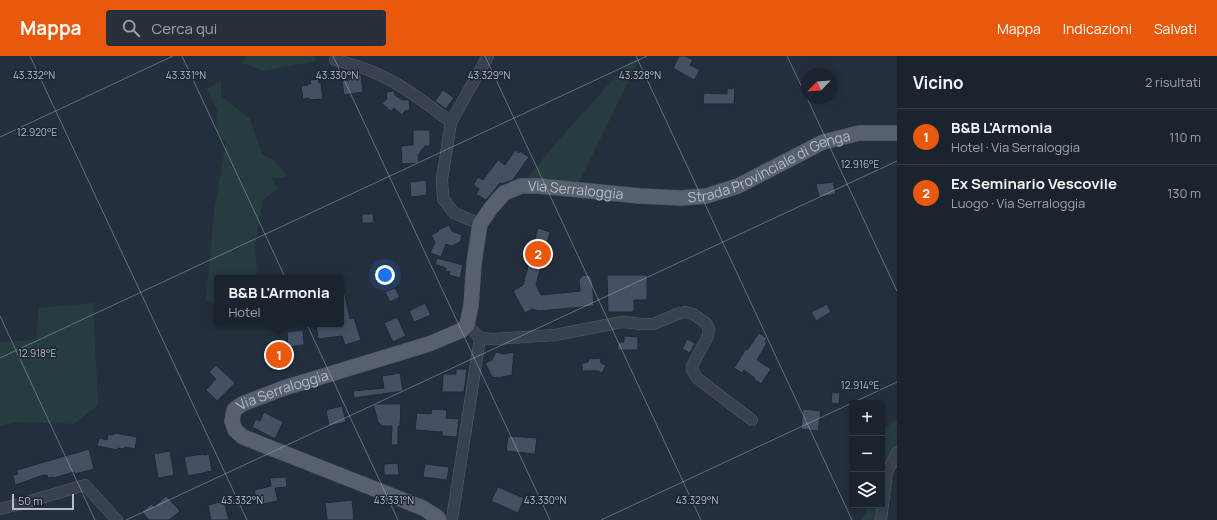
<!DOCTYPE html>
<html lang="it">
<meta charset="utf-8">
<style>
:root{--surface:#1b232e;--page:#282f3a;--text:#f1f3f6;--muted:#a0a4aa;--line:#39404a;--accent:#ea580c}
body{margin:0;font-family:Manrope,sans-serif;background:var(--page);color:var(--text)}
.controls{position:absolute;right:12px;bottom:12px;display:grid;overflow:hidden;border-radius:4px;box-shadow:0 2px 6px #0003}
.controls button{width:36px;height:36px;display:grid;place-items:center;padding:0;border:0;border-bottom:1px solid var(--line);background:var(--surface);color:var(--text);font:20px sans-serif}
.compass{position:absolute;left:801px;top:12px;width:36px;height:36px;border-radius:50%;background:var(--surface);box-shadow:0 2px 6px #0003;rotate:245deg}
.scale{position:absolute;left:12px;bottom:10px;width:62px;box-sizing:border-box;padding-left:4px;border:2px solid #b4bcc9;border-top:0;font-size:11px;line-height:14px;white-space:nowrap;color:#b4bcc9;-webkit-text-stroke:3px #1d2633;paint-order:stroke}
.you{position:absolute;left:385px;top:219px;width:14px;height:14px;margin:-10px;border:3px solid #fff;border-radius:50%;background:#1a73e8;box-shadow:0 0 0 6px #1a73e833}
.badge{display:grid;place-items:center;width:26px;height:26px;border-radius:50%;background:var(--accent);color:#fff;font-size:13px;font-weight:700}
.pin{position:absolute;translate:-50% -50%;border:2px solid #fff;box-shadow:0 1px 4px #0006}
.popup{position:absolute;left:214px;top:219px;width:130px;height:52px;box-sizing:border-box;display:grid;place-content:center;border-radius:4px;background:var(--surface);filter:drop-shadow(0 1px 3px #0005);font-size:13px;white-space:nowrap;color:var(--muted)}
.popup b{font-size:15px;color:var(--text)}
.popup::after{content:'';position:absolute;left:50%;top:100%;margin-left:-8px;border:8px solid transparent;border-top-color:var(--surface)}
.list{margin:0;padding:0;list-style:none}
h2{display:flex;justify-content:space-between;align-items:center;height:52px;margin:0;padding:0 16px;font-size:17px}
h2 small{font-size:13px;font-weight:400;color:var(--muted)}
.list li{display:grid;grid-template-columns:26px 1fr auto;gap:12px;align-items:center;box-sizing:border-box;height:56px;padding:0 16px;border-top:1px solid var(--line)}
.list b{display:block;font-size:15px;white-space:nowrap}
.list p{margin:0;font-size:13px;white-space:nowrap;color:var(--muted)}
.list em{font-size:13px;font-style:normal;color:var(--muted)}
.icon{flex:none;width:22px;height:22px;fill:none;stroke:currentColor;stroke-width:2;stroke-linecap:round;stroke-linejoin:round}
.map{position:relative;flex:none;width:897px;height:464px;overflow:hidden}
header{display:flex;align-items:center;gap:24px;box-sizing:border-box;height:56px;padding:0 20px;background:var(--accent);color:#fff}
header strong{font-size:19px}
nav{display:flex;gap:22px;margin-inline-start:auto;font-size:14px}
.search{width:280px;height:36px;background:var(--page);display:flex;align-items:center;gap:10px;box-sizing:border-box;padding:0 14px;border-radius:4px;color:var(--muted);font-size:15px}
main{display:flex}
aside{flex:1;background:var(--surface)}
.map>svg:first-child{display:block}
.green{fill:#263c3f}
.building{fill:#455162;stroke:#1f2835}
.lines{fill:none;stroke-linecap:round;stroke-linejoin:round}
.minor-casing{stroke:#565f6c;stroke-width:12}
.major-casing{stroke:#414a57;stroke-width:16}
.minor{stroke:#38414e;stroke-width:11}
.major{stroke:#56606e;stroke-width:15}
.ticks{fill:none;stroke:#b4bcc9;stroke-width:1;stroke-opacity:0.45}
.labels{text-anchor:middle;stroke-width:3;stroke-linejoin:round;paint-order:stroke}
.street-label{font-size:14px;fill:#b4bcc9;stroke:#1d2633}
.ticks-label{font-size:10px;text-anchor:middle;fill:#b4bcc9;stroke:#1d2633;stroke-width:3;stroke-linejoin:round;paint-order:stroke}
</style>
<header>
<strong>Mappa</strong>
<div class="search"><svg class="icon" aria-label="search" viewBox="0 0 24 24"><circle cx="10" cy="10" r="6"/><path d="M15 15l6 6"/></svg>Cerca qui</div>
<nav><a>Mappa</a><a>Indicazioni</a><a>Salvati</a></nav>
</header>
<main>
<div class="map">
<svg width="897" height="464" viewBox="0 0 897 464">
<rect width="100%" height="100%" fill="#242f3e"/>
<!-- green -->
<g class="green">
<path d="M 247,0 L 315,0 L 316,5 L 264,15 L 242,7 Z"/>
<path d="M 631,4 L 639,4 L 577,130 L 526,128 L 529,120 L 555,88 Z"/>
<path d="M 221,25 L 221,40 L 250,63 L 262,98 L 271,102 L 288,120 L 272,123 L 278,133 L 263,144 L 255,189 L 257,222 L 217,222 L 217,246 L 206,245 L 214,156 L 226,86 L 220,82 L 216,74 L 217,54 L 207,33 Z"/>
<path d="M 93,247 L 98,349 L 74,368 L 16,366 L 0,370 L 0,286 L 36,284 L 39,252 Z"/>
<path d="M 897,363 L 897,393 L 891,404 L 886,422 L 883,449 L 878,464 L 861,464 L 866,457 L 866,449 L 882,449 L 882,374 Z"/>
</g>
<!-- building -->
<g class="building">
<path d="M 679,0 L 685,0 L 693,4 L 690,9 L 700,14 L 694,24 L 673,12 Z"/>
<path d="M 360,18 L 361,19 L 363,36 L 344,39 L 342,25 L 350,24 L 349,20 Z"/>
<path d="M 318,23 L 319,27 L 321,27 L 323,43 L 309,44 L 309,42 L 303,43 L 301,30 L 308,29 L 307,28 L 311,28 L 310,24 Z"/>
<path d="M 735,32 L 734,48 L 703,48 L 704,37 L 727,38 L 727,33 Z"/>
<path d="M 443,34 L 454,42 L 446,53 L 435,45 Z"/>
<path d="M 394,35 L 395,39 L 402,44 L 409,44 L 410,54 L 405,55 L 402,59 L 394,52 L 391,55 L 382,48 L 387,43 L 386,36 Z"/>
<path d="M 413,74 L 430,74 L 430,90 L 425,90 L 418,99 L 419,107 L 402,108 L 401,90 L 413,89 Z"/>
<path d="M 515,94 L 519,97 L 520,95 L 529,101 L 513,124 L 501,128 L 500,127 L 486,144 L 476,138 L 479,133 L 473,129 L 478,121 L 483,124 L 498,104 L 505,109 Z"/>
<path d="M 426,124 L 427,139 L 411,141 L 410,126 Z"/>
<path d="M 833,126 L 836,138 L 819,141 L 816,128 Z"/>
<path d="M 362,158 L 373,158 L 374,167 L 362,167 Z"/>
<path d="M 449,169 L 452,175 L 462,179 L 460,186 L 452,190 L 446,188 L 441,201 L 430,197 L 435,186 L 431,179 L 439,175 L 438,174 Z"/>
<path d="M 538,172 L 550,176 L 536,229 L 541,239 L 580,235 L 579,224 L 582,220 L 587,219 L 590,220 L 592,224 L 594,250 L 538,255 L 532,253 L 525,257 L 513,235 L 523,229 Z"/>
<path d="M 437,202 L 463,209 L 460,222 L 449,219 L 450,216 L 445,215 L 446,212 L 435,208 Z"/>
<path d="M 607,219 L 647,219 L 647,244 L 634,244 L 634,256 L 608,256 Z"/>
<path d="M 395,232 L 400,241 L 390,246 L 385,236 Z"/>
<path d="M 344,234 L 350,263 L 354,262 L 361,284 L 345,289 L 342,280 L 318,283 L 316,268 L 341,268 L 341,235 Z"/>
<path d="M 425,247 L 431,259 L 414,266 L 409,255 Z"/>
<path d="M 827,248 L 831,256 L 816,265 L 811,256 Z"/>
<path d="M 397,261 L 406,280 L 393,286 L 384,267 Z"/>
<path d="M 303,274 L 304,289 L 288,291 L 287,276 Z"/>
<path d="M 759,277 L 767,282 L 765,286 L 767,287 L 757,304 L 771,313 L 761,328 L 754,323 L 755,322 L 744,314 L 742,317 L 734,312 L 746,293 L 747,294 Z"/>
<path d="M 624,280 L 638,281 L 638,294 L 618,294 L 618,286 L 624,286 Z"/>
<path d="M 687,283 L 695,287 L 690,297 L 682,293 Z"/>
<path d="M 285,290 L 289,304 L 274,309 L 270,295 Z"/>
<path d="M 496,296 L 504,298 L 514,296 L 512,319 L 498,322 L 492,321 L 485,307 L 492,304 Z"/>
<path d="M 600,302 L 601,307 L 606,309 L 602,317 L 598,315 L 582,315 L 582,307 L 588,306 L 589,303 Z"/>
<path d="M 216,309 L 235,327 L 217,345 L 206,334 L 216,323 L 209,316 Z"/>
<path d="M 456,313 L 467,313 L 464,336 L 442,336 L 443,318 L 456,318 Z"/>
<path d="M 400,317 L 403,335 L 354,342 L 353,335 L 384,332 L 382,320 Z"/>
<path d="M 832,336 L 840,337 L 839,348 L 831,347 Z"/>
<path d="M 373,348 L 401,348 L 400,370 L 398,370 L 398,389 L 391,389 L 392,370 L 382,370 L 378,366 Z"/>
<path d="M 342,350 L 346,366 L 329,370 L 326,354 Z"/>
<path d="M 432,353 L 447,354 L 446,362 L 459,363 L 457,381 L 442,380 L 442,376 L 415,374 L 417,357 L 431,358 Z"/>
<path d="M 803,353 L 821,355 L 818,375 L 801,373 Z"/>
<path d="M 264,356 L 283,366 L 275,383 L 252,371 L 256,363 L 260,365 Z"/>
<path d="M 114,377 L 137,381 L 135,393 L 125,391 L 124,393 L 118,392 L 118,394 L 97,390 L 99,382 L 107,384 L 108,378 L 114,379 Z"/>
<path d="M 508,380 L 537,382 L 535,398 L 506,395 Z"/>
<path d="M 89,393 L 94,413 L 75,418 L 74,416 L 54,422 L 53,421 L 48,422 L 47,419 L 44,420 L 44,419 L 15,429 L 13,419 L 18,418 L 17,414 Z"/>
<path d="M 170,395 L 174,419 L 158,422 L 154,398 Z"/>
<path d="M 203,398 L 204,399 L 209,398 L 212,415 L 188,420 L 184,401 Z"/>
<path d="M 398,407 L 399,419 L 384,419 L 384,408 Z"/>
<path d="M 425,408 L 449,411 L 447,424 L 423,421 Z"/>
<path d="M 286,421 L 287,431 L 275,432 L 278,445 L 258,449 L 254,434 L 271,430 L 270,422 Z"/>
<path d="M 498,431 L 524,442 L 518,457 L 491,445 Z"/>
<path d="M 166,440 L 180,455 L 169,464 L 149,464 L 142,456 L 151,448 L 154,451 Z"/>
<path d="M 352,444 L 354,464 L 327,464 L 325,447 Z"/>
<path d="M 224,445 L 229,464 L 211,464 L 208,449 Z"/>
</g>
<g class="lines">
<!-- minor casing -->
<g class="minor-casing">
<g id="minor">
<path d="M 335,4 C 385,15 411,36 451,66"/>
<path d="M 480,168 L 454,157 L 443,143 L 442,123 L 451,66 L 488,0"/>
<path d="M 467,269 L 480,282 L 493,283 L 555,279 L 622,266 L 642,268 L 654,268 L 677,258 L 685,256 L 693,258 L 706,267 L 709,273 L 708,280 L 692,310 L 692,314 L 697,322 L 752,364"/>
<path d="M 0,453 L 20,448 L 85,429 L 117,464"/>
<path d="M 450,464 L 452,463 L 480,282"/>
<path d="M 881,464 L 887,416 L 897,397"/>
</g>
</g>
<!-- major casing -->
<g class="major-casing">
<g id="major">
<path id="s1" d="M 439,464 L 437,461 L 423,452 L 243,381 L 235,374 L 232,365 L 234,354 L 242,348 L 284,332 L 429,288 L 462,274 L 467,269 L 471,250 L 474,207 L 480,168 L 491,152 L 504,137 L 521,130 L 539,130 L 640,140 L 682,142 L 706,140 L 738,130 L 823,86 L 859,77 L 897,77"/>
</g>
</g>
<!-- minor -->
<use href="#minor" class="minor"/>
<!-- major -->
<use href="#major" class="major"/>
</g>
<!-- ticks -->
<path class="ticks" d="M 30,0 L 247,464M 182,0 L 398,464M 333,0 L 550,464M 485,0 L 701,464M 636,0 L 852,464M 787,0 L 807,42M 807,42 L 897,235M 0,81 L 173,0M 0,260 L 95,464M 0,302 L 647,0M 126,464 L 897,105M 601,464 L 897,326"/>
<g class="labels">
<!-- street labels -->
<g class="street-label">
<text dy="5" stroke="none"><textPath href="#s1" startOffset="909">Strada Provinciale di Genga</textPath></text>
<text dy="5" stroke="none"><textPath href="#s1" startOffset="709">Via Serraloggia</textPath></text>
<text dy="5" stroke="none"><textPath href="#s1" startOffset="298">Via Serraloggia</textPath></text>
</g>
</g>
<g class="ticks-label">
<text x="34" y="23">43.332°N</text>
<text x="186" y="23">43.331°N</text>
<text x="337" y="23">43.330°N</text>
<text x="489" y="23">43.329°N</text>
<text x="640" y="23">43.328°N</text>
<text x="37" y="80">12.920°E</text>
<text x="860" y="112">12.916°E</text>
<text x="37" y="301">12.918°E</text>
<text x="860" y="333">12.914°E</text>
<text x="242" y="448">43.332°N</text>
<text x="394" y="448">43.331°N</text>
<text x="545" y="448">43.330°N</text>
<text x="697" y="448">43.329°N</text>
</g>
</svg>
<div class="controls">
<button>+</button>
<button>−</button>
<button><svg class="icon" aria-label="layers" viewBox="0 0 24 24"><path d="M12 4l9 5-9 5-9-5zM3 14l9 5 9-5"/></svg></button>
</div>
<svg class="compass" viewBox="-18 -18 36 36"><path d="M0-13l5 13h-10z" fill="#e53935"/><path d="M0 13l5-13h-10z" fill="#a0a4aa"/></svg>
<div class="scale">50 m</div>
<div class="you"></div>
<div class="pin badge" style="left:279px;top:299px">1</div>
<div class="popup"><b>B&amp;B L'Armonia</b>Hotel</div>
<div class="pin badge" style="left:538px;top:198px">2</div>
</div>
<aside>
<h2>Vicino<small>2 risultati</small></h2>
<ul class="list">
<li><span class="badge">1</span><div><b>B&amp;B L'Armonia</b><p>Hotel · Via Serraloggia</p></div><em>110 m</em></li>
<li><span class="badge">2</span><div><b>Ex Seminario Vescovile</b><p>Luogo · Via Serraloggia</p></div><em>130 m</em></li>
</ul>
</aside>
</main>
